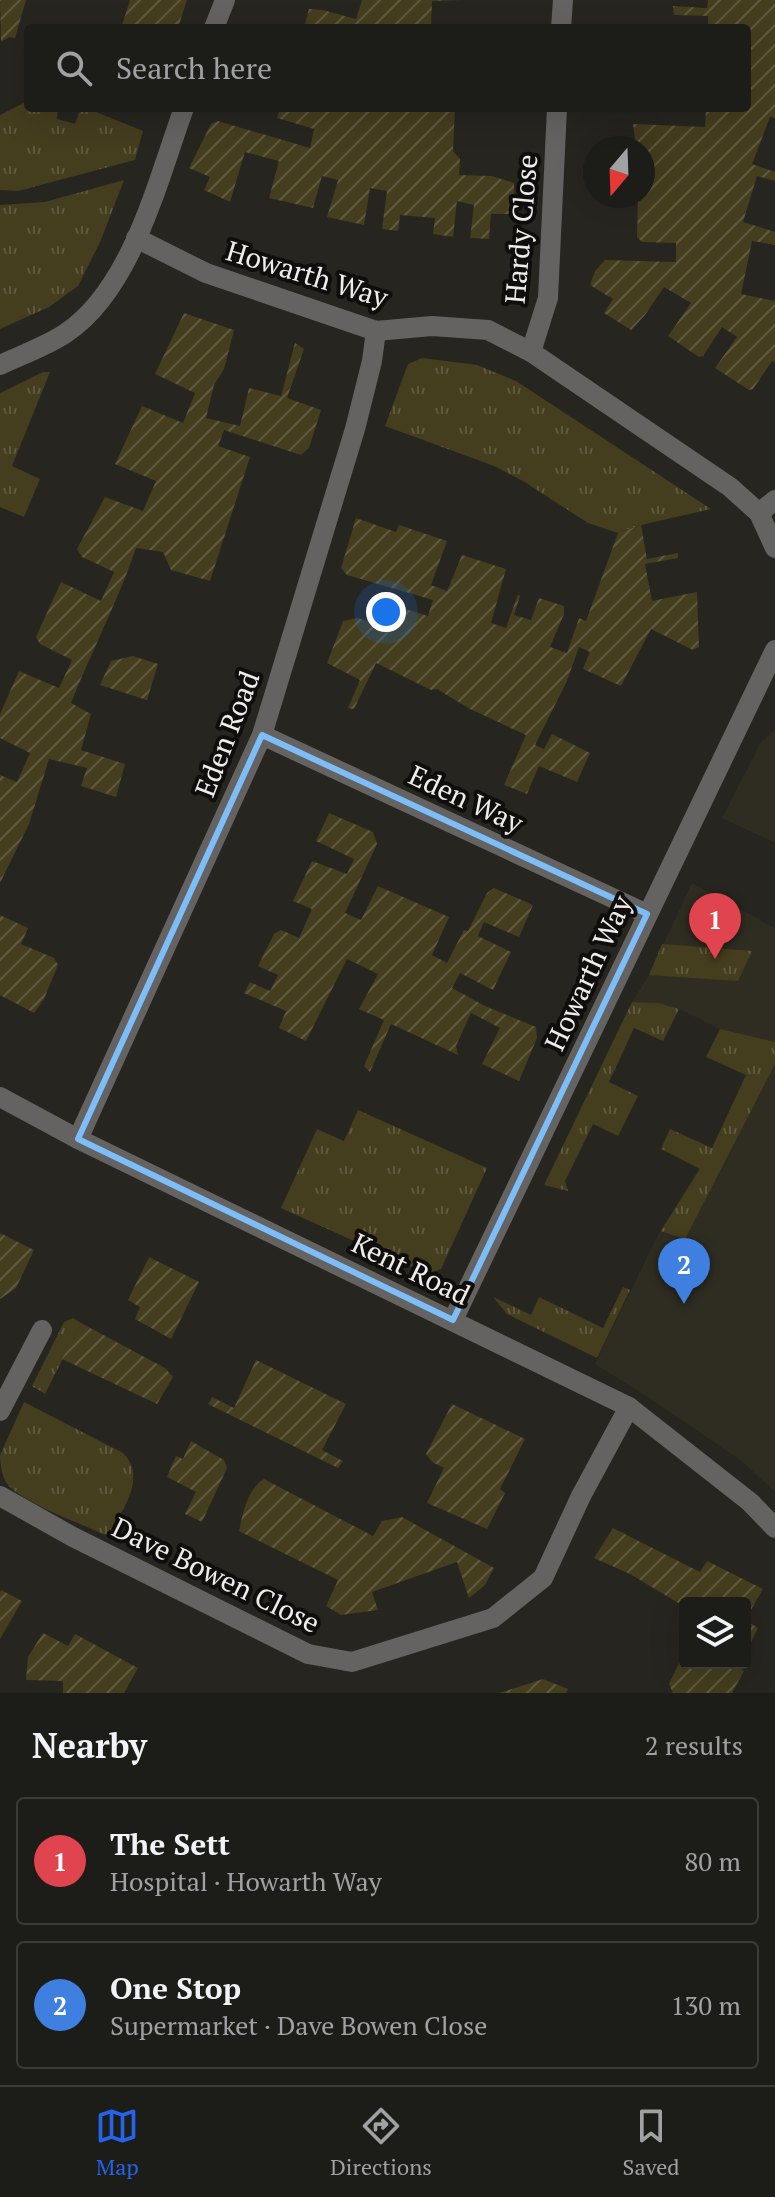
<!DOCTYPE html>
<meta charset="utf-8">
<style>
:root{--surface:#1c1c18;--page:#252521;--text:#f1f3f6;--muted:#a0a1a2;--line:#3a3a37;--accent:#2563eb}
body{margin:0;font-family:"PT Serif",serif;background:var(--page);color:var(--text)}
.controls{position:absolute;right:24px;bottom:24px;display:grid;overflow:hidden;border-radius:8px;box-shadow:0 8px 32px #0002}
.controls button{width:72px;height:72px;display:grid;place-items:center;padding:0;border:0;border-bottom:2px solid var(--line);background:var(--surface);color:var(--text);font:40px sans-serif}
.compass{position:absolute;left:583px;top:136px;width:72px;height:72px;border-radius:50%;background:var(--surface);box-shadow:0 8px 32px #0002;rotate:199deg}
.you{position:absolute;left:386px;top:612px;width:28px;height:28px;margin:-20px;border:6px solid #fff;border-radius:50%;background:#1a73e8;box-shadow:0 0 0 12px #1a73e833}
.badge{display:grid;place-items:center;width:52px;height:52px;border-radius:50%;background:var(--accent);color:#fff;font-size:26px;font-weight:700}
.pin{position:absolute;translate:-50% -66px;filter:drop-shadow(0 2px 4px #0008)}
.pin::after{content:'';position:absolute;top:42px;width:28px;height:24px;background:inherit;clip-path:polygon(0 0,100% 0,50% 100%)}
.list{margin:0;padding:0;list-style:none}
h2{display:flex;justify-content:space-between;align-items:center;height:104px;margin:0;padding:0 32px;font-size:34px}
h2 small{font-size:26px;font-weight:400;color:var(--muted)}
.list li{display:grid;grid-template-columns:52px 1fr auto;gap:24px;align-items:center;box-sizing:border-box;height:128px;margin:0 16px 16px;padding:0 16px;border:2px solid var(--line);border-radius:8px}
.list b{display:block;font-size:30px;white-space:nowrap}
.list p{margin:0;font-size:26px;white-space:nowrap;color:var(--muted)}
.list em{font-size:26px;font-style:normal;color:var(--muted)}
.icon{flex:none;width:44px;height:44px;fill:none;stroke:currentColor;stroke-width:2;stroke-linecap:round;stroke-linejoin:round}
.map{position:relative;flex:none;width:775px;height:1693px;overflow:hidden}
.search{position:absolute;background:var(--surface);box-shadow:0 8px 32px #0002;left:24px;right:24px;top:24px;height:88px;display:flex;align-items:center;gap:20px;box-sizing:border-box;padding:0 28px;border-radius:8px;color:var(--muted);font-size:30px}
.sheet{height:392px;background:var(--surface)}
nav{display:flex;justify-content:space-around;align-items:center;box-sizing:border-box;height:112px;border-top:2px solid var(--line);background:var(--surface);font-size:22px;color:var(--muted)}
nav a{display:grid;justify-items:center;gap:4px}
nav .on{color:var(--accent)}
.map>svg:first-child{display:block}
.built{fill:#2f2d22}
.grass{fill:url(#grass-tufts)}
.garden{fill:url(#garden-furrows)}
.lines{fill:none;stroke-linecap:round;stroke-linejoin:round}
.street{stroke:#646361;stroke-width:20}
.marked{fill:none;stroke:#7dbef9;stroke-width:6;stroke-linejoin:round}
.labels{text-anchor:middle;stroke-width:8;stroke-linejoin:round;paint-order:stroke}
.street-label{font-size:28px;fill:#eeedea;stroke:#0f0e0c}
</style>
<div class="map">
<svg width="775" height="1693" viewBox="0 0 775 1693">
<defs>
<pattern id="grass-tufts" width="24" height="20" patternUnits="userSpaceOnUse" patternTransform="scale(2)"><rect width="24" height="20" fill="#443d1e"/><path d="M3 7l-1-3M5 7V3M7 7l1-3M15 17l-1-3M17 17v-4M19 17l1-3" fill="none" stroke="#5f593f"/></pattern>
<pattern id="garden-furrows" width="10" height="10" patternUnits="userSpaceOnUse" patternTransform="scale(2)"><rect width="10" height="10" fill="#443d1e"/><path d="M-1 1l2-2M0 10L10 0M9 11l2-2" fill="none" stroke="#5f593f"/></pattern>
</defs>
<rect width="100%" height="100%" fill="#262520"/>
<!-- built -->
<g class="built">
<path d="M 775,730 L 775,843 L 722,818 L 761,742 Z"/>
<path d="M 692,883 L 775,928 L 775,1492 L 743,1462 L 646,1396 L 595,1364 L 660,1231 L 712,1148 L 764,1040 L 720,1029 L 679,1009 L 658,1003 L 632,1002 L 649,975 Z"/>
</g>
<!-- grass -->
<g class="grass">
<path d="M 28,101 L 28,108 L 58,108 L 57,119 L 75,124 L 79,113 L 86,108 L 143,131 L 135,160 L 18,191 L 0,190 L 0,115 Z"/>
<path d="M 124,180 L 101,240 L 78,286 L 49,307 L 0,329 L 0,205 L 45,202 Z"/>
<path d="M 422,358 L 477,365 L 516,381 L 711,509 L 641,525 L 618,533 L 588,523 L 523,481 L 494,466 L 385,426 L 408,364 Z"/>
<path d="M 43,372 L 50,372 L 12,466 L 40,479 L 24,517 L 0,507 L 0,393 Z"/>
<path d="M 662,944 L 752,951 L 738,981 L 649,975 Z"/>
<path d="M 632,1002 L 658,1003 L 679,1009 L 663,1041 L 634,1028 L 609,1082 L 638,1096 L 618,1136 L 593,1124 L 565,1181 L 568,1191 L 544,1185 Z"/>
<path d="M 720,1029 L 775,1042 L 775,1064 L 685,1239 L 661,1231 L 700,1169 L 661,1149 L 670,1129 L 712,1148 L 746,1075 L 706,1057 Z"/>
<path d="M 358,1110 L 487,1168 L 441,1269 L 427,1274 L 281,1208 L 317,1129 L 344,1141 Z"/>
<path d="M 623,1287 L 630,1290 L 597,1358 L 507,1314 L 493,1297 L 531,1315 L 539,1297 L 603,1328 Z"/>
<path d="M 73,1318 L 81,1323 L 45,1394 L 32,1386 L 64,1322 Z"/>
<path d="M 24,1402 L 123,1453 C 148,1478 122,1510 108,1536 C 82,1524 27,1505 8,1485 C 2,1478 0,1464 0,1455 Z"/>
</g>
<!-- garden -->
<g class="garden">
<path d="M 0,0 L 26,0 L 15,38 L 9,37 L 1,42 Z"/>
<path d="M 130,0 L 187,0 L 178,28 L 121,28 Z"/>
<path d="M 362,0 L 463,0 L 432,1 L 431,28 L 304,28 L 309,9 L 323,10 L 356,19 Z"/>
<path d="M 708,0 L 775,0 L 775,118 L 770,117 L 752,164 L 775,172 L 775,181 L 757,176 L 743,222 L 775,232 L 775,245 L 752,241 L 741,294 L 775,301 L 775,362 L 772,361 L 753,389 L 749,390 L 715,368 L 737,337 L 722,327 L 703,356 L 699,357 L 668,336 L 691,303 L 664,287 L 645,315 L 631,330 L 604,313 L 613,299 L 590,285 L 595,271 L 605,260 L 676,262 L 676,243 L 642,242 L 637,237 L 638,196 L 643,196 L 643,148 L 636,148 L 633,124 L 705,127 L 706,109 L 687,108 L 747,108 L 747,28 L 708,28 L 708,16 L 674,15 L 673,6 L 707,8 Z"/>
<path d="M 280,108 L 455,108 L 453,151 L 460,159 L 459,175 L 492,176 L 514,183 L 515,214 L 491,214 L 489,239 L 470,238 L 474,205 L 457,201 L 453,237 L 433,234 L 435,218 L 400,215 L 398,231 L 382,229 L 387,191 L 370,188 L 364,225 L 327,217 L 338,180 L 322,176 L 313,208 L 269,198 L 279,161 L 245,152 L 230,202 L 204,190 L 210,177 L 189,168 L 211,124 L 218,121 L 310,148 L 314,129 L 277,118 Z"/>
<path d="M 184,313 L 234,330 L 224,369 L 214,385 L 206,418 L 240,426 L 249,388 L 281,396 L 295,343 L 304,349 L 287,398 L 321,410 L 309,448 L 301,455 L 224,430 L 218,446 L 250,457 L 210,581 L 171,570 L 163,552 L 136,548 C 118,601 92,650 71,703 L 91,714 L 81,750 L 125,764 L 116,797 L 81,786 L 87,768 L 49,759 L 29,824 L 0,883 L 0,775 L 17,782 L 30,753 L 0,738 L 0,714 L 19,671 L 59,688 L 72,660 L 40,644 L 36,637 L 61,582 L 101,601 L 114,572 L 82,557 L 77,549 L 105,497 L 143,511 L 156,481 L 115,464 L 142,406 L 183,423 L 195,393 L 155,374 Z"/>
<path d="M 356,518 L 396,532 L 399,525 L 447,541 L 431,585 L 447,591 L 462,555 L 506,569 L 491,623 L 506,628 L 518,594 L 520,596 L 514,615 L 531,620 L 539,598 L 564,606 L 564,614 L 550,647 L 567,653 L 579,618 L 586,621 L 618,533 L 641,525 L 647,559 L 678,553 L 678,558 L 645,564 L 652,601 L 697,592 L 699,647 L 693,650 L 651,629 L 621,686 L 583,669 L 590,652 L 579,647 L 567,681 L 535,745 L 544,749 L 552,734 L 590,753 L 577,782 L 539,766 L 527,794 L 504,785 L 526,735 L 470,709 L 437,689 L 431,690 L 376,663 L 354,709 L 348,708 L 360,680 L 327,663 L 343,621 L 357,618 L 388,626 L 396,606 L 428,616 L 433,600 L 347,575 L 341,568 Z"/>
<path d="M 133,656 L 158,664 L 147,700 L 100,685 L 111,661 Z"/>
<path d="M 329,813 L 373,832 L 377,844 L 345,913 L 361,920 L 378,886 L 449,917 L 432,955 L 447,963 L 464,930 L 468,931 L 487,893 L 494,888 L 533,905 L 519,937 L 484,922 L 478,936 L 511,952 L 493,990 L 460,973 L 452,988 L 485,1006 L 536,1027 L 537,1038 L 519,1081 L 482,1064 L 500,1028 L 471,1013 L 456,1046 L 458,1055 L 391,1024 L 370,1072 L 364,1066 L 384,1020 L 359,1009 L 378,974 L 347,959 L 306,1041 L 279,1028 L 286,1011 L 244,993 L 250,982 L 270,991 L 278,975 L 258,966 L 274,934 L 281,930 L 299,938 L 312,909 L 293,901 L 312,861 L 347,874 L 354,859 L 316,841 Z"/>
<path d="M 0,915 L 28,928 L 21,944 L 54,958 L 58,965 L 44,999 L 34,1013 L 0,995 Z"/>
<path d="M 0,1233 L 34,1250 L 16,1288 L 0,1299 Z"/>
<path d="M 149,1257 L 199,1282 L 171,1339 L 135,1319 L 140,1307 L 128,1300 Z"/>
<path d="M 81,1323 L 165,1368 L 173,1377 L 157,1404 L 62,1359 Z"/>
<path d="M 256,1360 L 346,1404 L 322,1450 L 343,1461 L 338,1468 L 208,1404 L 212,1397 L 234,1408 Z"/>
<path d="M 452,1404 L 525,1439 L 500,1489 L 505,1493 L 487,1529 L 427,1503 L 444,1468 L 432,1462 L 426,1454 Z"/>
<path d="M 191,1441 L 224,1460 L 227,1468 L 202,1522 L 185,1514 L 196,1492 L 167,1477 L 176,1456 L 183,1459 Z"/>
<path d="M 264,1479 L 373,1536 L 382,1521 L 402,1517 L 494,1568 L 485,1585 L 469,1598 L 457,1562 L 372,1592 L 378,1610 L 341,1615 L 326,1606 L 338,1580 L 239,1531 C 243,1512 247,1490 264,1479 Z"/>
<path d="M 613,1528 L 700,1572 L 707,1561 L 763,1589 L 745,1620 L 758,1628 L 750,1644 L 745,1642 L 745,1603 L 685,1603 L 685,1607 L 630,1574 L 594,1558 Z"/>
<path d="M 1,1590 L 22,1601 L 0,1639 L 0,1592 Z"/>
<path d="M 43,1633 L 68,1646 L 75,1634 L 138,1668 L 124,1693 L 63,1693 L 63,1681 L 26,1680 L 28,1657 Z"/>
<path d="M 685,1651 L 685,1663 L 728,1663 L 744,1671 L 732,1693 L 673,1693 L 669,1684 Z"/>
<path d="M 543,1679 L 568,1689 L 566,1693 L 499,1693 Z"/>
</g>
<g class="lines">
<!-- street -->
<g class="street">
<path d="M 214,28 L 225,0"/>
<path d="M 561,28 L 563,0"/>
<path d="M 136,238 L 206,273 L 376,331 L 432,326 L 488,330 L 531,352 L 730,487 L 759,513 L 775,548"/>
<path d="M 531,352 L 548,298 L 557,108"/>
<path d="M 0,365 C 21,355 47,346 66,333 C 132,289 158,179 184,108"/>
<path d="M 759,513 L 775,500"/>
<path d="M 262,735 L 647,914"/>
<path d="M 0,1097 L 78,1139 L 629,1407 L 750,1502 L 775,1528"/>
<path d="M 78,1139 L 262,735 L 355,429 L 372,361 L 376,331"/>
<path d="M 453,1320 L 775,650"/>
<path d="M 0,1411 L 42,1330"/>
<path d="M 0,1496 L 73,1537 L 308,1654 L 352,1662 L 493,1618 L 543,1578 L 581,1496 L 629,1407"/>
</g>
</g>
<!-- marked area -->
<path class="marked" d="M 262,735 L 647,914 L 453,1320 L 78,1139 Z"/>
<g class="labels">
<!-- street labels -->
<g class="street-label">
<text transform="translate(521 229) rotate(-85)" y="10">Hardy Close</text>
<text transform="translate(307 274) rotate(17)" y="10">Howarth Way</text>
<text transform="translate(227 734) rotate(-69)" y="10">Eden Road</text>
<text transform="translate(466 799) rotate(25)" y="10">Eden Way</text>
<text transform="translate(588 973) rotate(-65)" y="10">Howarth Way</text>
<text transform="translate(411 1269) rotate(26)" y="10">Kent Road</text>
<text transform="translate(216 1575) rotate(26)" y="10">Dave Bowen Close</text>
</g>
</g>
</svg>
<div class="controls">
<button><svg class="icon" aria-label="layers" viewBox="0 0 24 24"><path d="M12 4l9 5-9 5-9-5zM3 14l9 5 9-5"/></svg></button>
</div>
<svg class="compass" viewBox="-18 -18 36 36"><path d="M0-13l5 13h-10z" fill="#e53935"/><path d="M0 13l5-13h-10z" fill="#a0a1a2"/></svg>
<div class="you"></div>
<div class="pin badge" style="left:715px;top:959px;background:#e0444e">1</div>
<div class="pin badge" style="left:684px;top:1304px;background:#3f7fe0">2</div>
<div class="search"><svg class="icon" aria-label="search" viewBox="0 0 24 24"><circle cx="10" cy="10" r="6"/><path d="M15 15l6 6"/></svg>Search here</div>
</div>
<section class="sheet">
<h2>Nearby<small>2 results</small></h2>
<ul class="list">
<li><span class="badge" style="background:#e0444e">1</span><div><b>The Sett</b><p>Hospital · Howarth Way</p></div><em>80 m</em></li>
<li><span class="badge" style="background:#3f7fe0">2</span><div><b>One Stop</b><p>Supermarket · Dave Bowen Close</p></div><em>130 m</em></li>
</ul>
</section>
<nav>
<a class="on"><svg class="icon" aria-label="map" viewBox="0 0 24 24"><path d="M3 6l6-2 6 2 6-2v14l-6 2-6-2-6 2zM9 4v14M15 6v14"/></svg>Map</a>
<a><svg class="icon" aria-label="directions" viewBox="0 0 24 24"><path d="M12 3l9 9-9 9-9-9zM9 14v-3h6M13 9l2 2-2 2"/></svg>Directions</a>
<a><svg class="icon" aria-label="saved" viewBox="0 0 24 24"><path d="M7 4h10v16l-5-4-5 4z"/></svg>Saved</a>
</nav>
